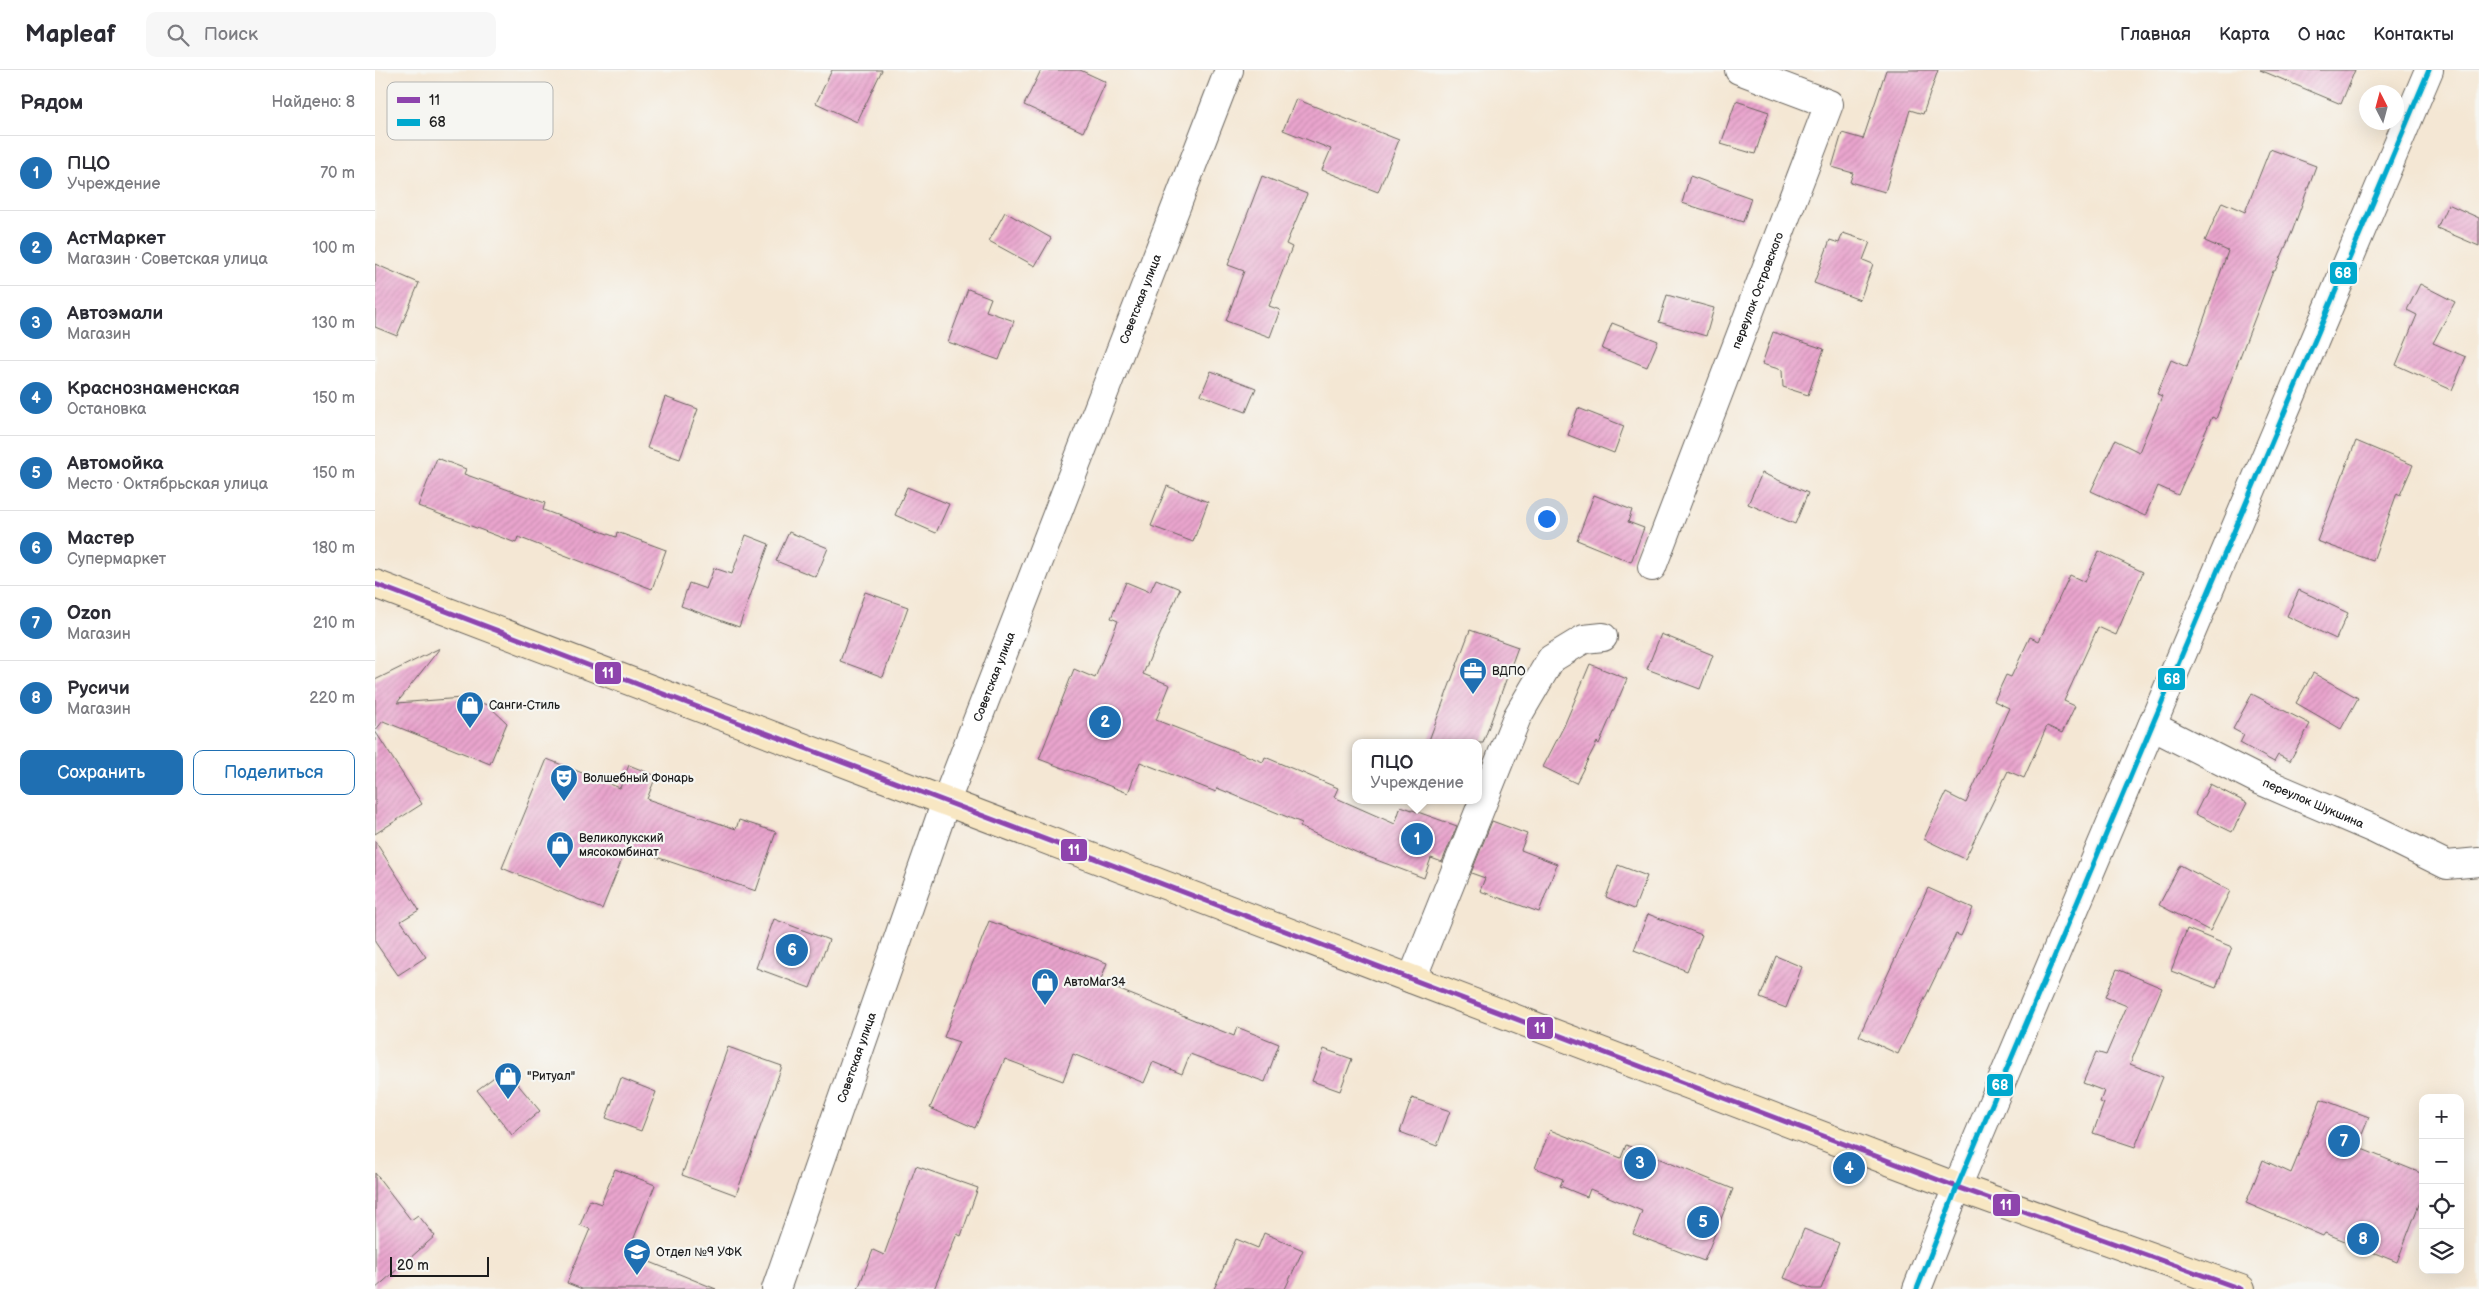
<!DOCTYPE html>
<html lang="ru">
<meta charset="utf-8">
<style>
:root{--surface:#fff;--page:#f7f7f7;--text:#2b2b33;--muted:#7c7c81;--line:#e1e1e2;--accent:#1f6fb2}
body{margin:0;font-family:"Balsamiq Sans",sans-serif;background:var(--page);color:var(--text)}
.controls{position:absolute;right:15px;bottom:15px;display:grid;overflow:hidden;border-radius:10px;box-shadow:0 5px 20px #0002}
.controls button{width:45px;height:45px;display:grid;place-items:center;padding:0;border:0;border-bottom:1px solid var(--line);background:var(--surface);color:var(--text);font:25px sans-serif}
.compass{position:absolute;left:1984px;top:15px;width:45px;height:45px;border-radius:50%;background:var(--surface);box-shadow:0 5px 20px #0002;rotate:354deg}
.scale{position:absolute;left:15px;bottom:12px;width:99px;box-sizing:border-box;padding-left:5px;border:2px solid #1c1c1c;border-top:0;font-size:14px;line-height:18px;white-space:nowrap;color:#1c1c1c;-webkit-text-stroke:4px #f6f6f2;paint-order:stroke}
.you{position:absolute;left:1171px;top:448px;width:18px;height:18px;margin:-12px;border:4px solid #fff;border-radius:50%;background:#1a73e8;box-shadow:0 0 0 8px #1a73e833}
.badge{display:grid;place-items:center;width:32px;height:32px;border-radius:50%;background:var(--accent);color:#fff;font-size:16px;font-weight:700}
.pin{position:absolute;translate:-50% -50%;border:2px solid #fff;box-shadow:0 1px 5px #0006}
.popup{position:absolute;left:977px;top:669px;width:130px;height:65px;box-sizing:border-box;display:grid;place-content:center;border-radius:10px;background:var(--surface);filter:drop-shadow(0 1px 4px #0005);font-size:16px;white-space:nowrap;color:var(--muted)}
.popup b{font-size:19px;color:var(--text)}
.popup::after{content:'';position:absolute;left:50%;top:100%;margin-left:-10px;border:10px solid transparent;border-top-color:var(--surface)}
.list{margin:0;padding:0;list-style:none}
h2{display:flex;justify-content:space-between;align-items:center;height:65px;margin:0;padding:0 20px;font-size:21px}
h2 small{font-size:16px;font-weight:400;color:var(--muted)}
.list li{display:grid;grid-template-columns:32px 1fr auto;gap:15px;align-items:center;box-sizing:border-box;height:75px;padding:0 20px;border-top:1px solid var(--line)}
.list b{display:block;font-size:19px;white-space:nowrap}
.list p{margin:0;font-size:16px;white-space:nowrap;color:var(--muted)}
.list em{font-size:16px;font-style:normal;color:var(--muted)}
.actions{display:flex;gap:10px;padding:15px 20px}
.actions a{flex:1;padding:11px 0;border:1px solid var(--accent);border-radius:10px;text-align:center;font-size:18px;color:var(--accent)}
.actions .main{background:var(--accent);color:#fff}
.icon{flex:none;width:28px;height:28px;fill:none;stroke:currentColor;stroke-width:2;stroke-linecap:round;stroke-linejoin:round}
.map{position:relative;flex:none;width:2104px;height:1219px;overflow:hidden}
header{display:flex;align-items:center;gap:30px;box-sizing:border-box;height:70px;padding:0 25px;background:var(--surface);border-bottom:1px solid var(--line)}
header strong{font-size:24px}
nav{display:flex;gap:28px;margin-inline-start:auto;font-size:18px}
.search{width:350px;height:45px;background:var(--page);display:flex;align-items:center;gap:12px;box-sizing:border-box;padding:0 18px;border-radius:10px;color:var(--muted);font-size:19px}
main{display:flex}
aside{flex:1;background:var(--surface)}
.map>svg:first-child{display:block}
.building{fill:url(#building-hatch)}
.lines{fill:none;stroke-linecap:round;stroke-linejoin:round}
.street-casing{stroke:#68635c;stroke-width:30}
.secondary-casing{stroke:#68635c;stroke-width:30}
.street{stroke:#fff;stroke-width:28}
.secondary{stroke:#f8e7c3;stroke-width:28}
.bus-1-casing{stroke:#f6f6f2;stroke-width:9}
.bus-2-casing{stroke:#f6f6f2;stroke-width:9}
.bus-1{stroke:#8e44ad;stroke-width:5}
.bus-2{stroke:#00a9ce;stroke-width:5}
.labels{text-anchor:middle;stroke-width:4.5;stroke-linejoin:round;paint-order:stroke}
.street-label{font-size:12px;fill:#1c1c1c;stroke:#f6f6f2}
.poi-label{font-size:12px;fill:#1c1c1c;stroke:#f6f6f2;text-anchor:start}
.key{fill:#f6f6f2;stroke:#b5b5b2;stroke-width:1}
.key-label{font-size:14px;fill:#1c1c1c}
.line-badge{stroke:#f6f6f2;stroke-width:2}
.badge-label{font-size:14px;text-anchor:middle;font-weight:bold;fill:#fff}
</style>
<header>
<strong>Mapleaf</strong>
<div class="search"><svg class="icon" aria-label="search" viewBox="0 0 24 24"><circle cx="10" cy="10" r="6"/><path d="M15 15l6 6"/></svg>Поиск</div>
<nav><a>Главная</a><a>Карта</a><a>О нас</a><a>Контакты</a></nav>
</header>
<main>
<aside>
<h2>Рядом<small>Найдено: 8</small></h2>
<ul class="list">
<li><span class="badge">1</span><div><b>ПЦО</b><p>Учреждение</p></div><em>70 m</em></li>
<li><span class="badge">2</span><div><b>АстМаркет</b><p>Магазин · Советская улица</p></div><em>100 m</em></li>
<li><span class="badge">3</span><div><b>Автоэмали</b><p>Магазин</p></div><em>130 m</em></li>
<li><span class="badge">4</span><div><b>Краснознаменская</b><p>Остановка</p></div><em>150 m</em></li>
<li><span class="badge">5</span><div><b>Автомойка</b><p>Место · Октябрьская улица</p></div><em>150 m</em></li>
<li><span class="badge">6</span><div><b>Мастер</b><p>Супермаркет</p></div><em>180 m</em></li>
<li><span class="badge">7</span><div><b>Ozon</b><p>Магазин</p></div><em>210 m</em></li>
<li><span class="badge">8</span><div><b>Русичи</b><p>Магазин</p></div><em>220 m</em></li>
</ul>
<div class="actions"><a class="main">Сохранить</a><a>Поделиться</a></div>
</aside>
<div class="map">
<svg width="2104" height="1219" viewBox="0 0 2104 1219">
<defs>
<pattern id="building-hatch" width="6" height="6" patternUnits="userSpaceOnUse" patternTransform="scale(1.25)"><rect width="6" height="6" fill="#e9a4cd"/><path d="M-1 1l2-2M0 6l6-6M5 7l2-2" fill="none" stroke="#c78daf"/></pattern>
</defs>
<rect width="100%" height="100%" fill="#f6f6f2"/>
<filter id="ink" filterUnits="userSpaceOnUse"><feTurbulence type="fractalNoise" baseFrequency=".02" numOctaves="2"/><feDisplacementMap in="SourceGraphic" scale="10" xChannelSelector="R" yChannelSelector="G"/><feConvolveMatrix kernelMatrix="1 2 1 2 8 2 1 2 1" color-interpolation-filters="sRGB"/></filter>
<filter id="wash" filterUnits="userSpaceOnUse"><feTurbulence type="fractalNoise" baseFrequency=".0096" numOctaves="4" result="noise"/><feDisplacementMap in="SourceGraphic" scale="20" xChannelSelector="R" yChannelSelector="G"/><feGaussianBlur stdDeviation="1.12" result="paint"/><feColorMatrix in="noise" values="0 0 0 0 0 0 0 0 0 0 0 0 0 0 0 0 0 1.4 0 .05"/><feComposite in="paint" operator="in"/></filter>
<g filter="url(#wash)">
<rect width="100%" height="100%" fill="#f4e7d4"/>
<g id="blocks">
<!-- building -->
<g class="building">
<path d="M 457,0 L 507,0 L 482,52 L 441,33 Z"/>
<path d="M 666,0 L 705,0 L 731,12 L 708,62 L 649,35 Z"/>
<path d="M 1511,0 L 1563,0 L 1548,44 L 1535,40 L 1510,122 L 1475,112 L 1478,103 L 1457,97 L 1467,63 L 1488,69 Z"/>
<path d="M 1885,0 L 1980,0 L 1966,34 Z"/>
<path d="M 921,29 L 1024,70 L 1003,122 L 947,100 L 956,79 L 908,60 Z"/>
<path d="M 1361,31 L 1394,42 L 1380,84 L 1346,74 Z"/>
<path d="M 1895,79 L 1941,96 L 1917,162 L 1900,201 L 1898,201 L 1841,349 L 1837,347 L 1803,425 L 1783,416 L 1770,446 L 1716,421 L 1740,370 L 1764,382 L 1787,326 L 1782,324 L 1796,290 L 1812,297 L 1853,181 L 1830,171 L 1847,132 L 1870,142 Z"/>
<path d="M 887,106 L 932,124 L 911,174 L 917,177 L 894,236 L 905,240 L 895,267 L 851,251 L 869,201 L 853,195 Z"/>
<path d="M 1315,106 L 1376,128 L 1368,152 L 1307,133 Z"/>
<path d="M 2073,134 L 2104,148 L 2104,176 L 2062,158 Z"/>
<path d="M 630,142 L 676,168 L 660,196 L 614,171 Z"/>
<path d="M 1468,163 L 1495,172 L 1488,190 L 1498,194 L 1485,230 L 1439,213 L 1455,170 L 1464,173 Z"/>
<path d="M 0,194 L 44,213 L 22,266 L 0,257 Z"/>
<path d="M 2045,214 L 2080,232 L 2058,273 L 2091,287 L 2077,320 L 2021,295 L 2042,245 L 2032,240 Z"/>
<path d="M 593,219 L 616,228 L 611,241 L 639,251 L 624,290 L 573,272 Z"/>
<path d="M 1292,225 L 1339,238 L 1331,266 L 1284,252 Z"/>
<path d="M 1237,253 L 1283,271 L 1272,297 L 1227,279 Z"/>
<path d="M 1398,262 L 1449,279 L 1433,325 L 1408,317 L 1407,300 L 1387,294 Z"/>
<path d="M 836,301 L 881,318 L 871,342 L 826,325 Z"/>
<path d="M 290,327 L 323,339 L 305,389 L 272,378 Z"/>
<path d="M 1203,338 L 1249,356 L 1239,383 L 1193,365 Z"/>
<path d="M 1981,371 L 2038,395 L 2025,425 L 2022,423 L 1998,491 L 1942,471 Z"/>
<path d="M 62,388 L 91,399 L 89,404 L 170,433 L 168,440 L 241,467 L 242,462 L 291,480 L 277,519 L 143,467 L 141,473 L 43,436 Z"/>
<path d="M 1387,403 L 1433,423 L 1420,454 L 1373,434 Z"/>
<path d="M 792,416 L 833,432 L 818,472 L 776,456 Z"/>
<path d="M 532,417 L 574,434 L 561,463 L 520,445 Z"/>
<path d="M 1219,425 L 1257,440 L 1253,452 L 1269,458 L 1256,492 L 1202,470 Z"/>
<path d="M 414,462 L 453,478 L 441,507 L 401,491 Z"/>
<path d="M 371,465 L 394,474 L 364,557 L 306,536 L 314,513 L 331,519 L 339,498 L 357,504 Z"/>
<path d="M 1724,481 L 1768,502 L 1741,565 L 1723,557 L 1689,631 L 1700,636 L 1687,663 L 1672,656 L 1649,708 L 1633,701 L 1590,789 L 1549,769 L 1571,723 L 1591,733 L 1634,638 L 1619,631 L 1631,605 L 1636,607 L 1655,567 L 1664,571 L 1695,505 L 1710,512 Z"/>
<path d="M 781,509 L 805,519 L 768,604 L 795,615 L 781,650 L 888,692 L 890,687 L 963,718 L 959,727 L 1020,754 L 1026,736 L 1082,756 L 1067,792 L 1056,788 L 1049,808 L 983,783 L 925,757 L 927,753 L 842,718 L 841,722 L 765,692 L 753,723 L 664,689 L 699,599 L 720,608 L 743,551 L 736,548 L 751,512 L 775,522 Z"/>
<path d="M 1924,520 L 1973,543 L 1961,569 L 1912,546 Z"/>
<path d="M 490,522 L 533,537 L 508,607 L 465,591 Z"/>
<path d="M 1095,560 L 1143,577 L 1108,673 L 1053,673 Z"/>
<path d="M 1286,564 L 1338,585 L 1325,619 L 1272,599 Z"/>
<path d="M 65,578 L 22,633 L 87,628 L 113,635 L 132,653 L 115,694 L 8,651 L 0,661 L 47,734 L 0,764 L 0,610 Z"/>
<path d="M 1215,594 L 1252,609 L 1224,674 L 1222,672 L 1201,713 L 1168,697 L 1189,656 Z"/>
<path d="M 1938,603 L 1983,628 L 1966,659 L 1921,633 Z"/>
<path d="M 1877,624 L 1935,654 L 1915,691 L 1903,685 L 1899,692 L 1865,673 L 1869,665 L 1858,659 Z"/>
<path d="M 172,689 L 245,718 L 254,695 L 281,706 L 272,729 L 361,759 L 364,750 L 401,762 L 381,821 L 252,777 L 227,839 L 127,798 Z"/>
<path d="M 1835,714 L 1872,733 L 1857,762 L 1820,744 Z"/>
<path d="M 1117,751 L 1152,764 L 1146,780 L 1182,794 L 1164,842 L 1105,821 L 1110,808 L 1096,803 Z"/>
<path d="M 0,771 L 44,840 L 26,851 L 51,887 L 23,905 L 0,872 Z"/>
<path d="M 1243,795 L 1272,806 L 1259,839 L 1231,827 Z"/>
<path d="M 1805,795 L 1855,821 L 1835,861 L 1784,835 Z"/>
<path d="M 1553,818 L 1598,838 L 1586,866 L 1581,864 L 1523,984 L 1484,966 Z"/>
<path d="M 1273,844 L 1327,865 L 1312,901 L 1259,880 Z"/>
<path d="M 399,849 L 454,870 L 435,918 L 381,898 Z"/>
<path d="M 614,851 L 732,893 L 725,912 L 859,966 L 862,957 L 904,974 L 890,1012 L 815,984 L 807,1004 L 778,992 L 769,1013 L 698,984 L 688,1011 L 630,989 L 600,1058 L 555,1038 L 584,972 L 569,967 Z"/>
<path d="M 1812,859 L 1857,877 L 1841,918 L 1796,901 Z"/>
<path d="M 1401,886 L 1427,897 L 1411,938 L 1385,928 Z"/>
<path d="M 1742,899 L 1787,918 L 1755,994 L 1788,1007 L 1760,1077 L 1718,1063 L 1729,1033 L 1725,1032 L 1729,1021 L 1708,1013 L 1721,982 L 1731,985 L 1752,936 L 1730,927 Z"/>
<path d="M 353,977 L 407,996 L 361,1125 L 307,1105 Z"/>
<path d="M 949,979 L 977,989 L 965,1021 L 937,1011 Z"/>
<path d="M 130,999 L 165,1041 L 137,1065 L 102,1020 Z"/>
<path d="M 246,1008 L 281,1022 L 266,1061 L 231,1048 Z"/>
<path d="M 1037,1028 L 1075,1041 L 1062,1076 L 1025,1062 Z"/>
<path d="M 1946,1029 L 1994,1047 L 1982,1077 L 2048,1104 L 2048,1124 L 2022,1192 L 1950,1163 L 1948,1166 L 1871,1133 L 1888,1090 L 1916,1103 Z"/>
<path d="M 1175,1060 L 1246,1088 L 1251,1075 L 1358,1119 L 1329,1191 L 1258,1164 L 1267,1141 L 1215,1119 L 1212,1127 L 1185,1116 L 1188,1109 L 1160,1098 Z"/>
<path d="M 541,1096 L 603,1118 L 586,1166 L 582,1164 L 559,1219 L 483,1219 L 498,1180 L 509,1185 Z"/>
<path d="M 240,1099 L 280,1115 L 253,1183 L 341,1219 L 207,1219 L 192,1213 L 215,1159 L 205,1155 L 215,1130 L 226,1134 Z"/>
<path d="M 0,1103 L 36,1150 L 43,1145 L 60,1166 L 0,1219 Z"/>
<path d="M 1429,1159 L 1464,1173 L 1446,1219 L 1437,1219 L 1409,1208 Z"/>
<path d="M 889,1163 L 928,1180 L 910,1219 L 839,1219 L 861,1169 L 883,1178 Z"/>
</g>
</g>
</g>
<g filter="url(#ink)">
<use href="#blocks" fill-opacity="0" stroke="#68635c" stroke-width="1"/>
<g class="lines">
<!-- street casing -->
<g class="street-casing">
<g id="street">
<path id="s1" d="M 1277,497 L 1454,34 L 1364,0"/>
<path id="s2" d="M 1777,656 L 1884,710 L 2001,760 L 2072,795 L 2104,792"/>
<path d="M 1037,909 L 1142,647 L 1176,589 L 1209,569 L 1228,567"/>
<path id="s3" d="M 401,1219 L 571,731 L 854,0"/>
<path d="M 1542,1219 L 1582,1117 L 2054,0"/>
</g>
</g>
<!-- secondary casing -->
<g class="secondary-casing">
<path id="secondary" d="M 0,514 L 1582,1117 L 1866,1219"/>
</g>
<!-- street -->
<use href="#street" class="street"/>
<!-- secondary -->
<use href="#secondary" class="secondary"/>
<!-- bus-1 casing -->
<g class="bus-1-casing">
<path id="bus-1" d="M 0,514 L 1582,1117 L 1866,1219"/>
</g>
<!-- bus-2 casing -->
<g class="bus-2-casing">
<path id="bus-2" d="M 1542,1219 L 1582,1117 L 2054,0"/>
</g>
<!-- bus-1 -->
<use href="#bus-1" class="bus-1"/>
<!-- bus-2 -->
<use href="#bus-2" class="bus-2"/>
</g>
</g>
<!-- icons -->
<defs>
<g id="office-pin" transform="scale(1.4375)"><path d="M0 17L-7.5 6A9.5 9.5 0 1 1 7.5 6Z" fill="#1f6fb2" stroke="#f6f6f2"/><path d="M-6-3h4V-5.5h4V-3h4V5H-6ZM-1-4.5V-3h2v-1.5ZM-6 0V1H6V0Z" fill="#fff"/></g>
<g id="shop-pin" transform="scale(1.4375)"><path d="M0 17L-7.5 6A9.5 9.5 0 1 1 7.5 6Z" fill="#1f6fb2" stroke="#f6f6f2"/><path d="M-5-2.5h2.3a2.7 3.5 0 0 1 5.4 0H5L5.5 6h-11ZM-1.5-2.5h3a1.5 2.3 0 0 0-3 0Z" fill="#fff"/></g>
<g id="theatre-pin" transform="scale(1.4375)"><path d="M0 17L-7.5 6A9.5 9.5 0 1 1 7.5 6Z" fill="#1f6fb2" stroke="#f6f6f2"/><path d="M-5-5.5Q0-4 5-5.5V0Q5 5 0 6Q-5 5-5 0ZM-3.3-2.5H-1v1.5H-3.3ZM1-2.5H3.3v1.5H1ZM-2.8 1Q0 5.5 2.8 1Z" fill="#fff"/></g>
<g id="school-pin" transform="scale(1.4375)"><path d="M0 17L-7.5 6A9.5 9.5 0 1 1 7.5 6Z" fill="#1f6fb2" stroke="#f6f6f2"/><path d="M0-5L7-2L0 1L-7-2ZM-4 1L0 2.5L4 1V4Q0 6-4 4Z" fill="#fff"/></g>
</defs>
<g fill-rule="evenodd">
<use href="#office-pin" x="1098" y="601"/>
<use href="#shop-pin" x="95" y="635"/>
<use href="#theatre-pin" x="189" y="708"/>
<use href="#shop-pin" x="185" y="775"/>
<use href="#shop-pin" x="670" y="912"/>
<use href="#shop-pin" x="133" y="1006"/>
<use href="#school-pin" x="262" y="1182"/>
</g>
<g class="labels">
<!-- street labels -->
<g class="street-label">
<text dy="4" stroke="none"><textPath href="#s1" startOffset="296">переулок Островского</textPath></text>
<text dy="4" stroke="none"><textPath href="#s3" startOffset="1055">Советская улица</textPath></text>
<text dy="4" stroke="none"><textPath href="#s3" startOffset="650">Советская улица</textPath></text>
<text dy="4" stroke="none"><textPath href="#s2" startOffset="179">переулок Шукшина</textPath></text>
<text dy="4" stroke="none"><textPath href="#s3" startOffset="245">Советская улица</textPath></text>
</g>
<!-- poi labels -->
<g class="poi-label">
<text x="1117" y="605">ВДПО</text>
<text x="114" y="639">Санги-Стиль</text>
<text x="208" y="712">Волшебный Фонарь</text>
<text x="204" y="772">Великолукский<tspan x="204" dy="14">мясокомбинат</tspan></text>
<text x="689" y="916">АвтоМаг34</text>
<text x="152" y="1010">"Ритуал"</text>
<text x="281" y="1186">Отдел №9 УФК</text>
</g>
</g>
<!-- legend -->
<rect x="12" y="12" width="166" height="58" rx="8" class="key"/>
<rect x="22" y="27" width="23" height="6" fill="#8e44ad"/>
<rect x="22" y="49" width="23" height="7" fill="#00a9ce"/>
<g class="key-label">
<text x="54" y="35">11</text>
<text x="54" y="57">68</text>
</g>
<g class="line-badge">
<rect x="1954" y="191" width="29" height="24" rx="5" fill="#00a9ce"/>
<rect x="219" y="591" width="28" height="24" rx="5" fill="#8e44ad"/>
<rect x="1782" y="597" width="29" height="24" rx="5" fill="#00a9ce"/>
<rect x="685" y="768" width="28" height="24" rx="5" fill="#8e44ad"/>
<rect x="1151" y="946" width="28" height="24" rx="5" fill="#8e44ad"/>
<rect x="1611" y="1003" width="28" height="24" rx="5" fill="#00a9ce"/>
<rect x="1617" y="1123" width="29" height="24" rx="5" fill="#8e44ad"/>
</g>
<g class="badge-label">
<text x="1968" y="208">68</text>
<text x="233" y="608">11</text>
<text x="1797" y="614">68</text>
<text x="699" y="785">11</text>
<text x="1165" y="963">11</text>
<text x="1625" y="1020">68</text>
<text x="1631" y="1140">11</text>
</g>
</svg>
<div class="controls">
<button>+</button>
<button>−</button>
<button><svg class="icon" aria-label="locate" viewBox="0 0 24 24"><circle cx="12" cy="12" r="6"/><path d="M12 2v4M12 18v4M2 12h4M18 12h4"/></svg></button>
<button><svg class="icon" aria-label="layers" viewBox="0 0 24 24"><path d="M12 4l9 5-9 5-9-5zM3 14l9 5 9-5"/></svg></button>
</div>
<svg class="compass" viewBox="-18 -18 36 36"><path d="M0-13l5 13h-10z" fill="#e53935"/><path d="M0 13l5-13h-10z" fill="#7c7c81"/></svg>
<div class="scale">20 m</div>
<div class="you"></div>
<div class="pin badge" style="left:1042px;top:769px">1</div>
<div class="popup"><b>ПЦО</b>Учреждение</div>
<div class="pin badge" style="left:730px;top:652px">2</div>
<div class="pin badge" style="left:1265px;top:1093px">3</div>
<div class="pin badge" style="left:1474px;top:1098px">4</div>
<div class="pin badge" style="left:1328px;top:1152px">5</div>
<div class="pin badge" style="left:417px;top:880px">6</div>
<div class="pin badge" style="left:1969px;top:1071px">7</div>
<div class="pin badge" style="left:1988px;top:1169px">8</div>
</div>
</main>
